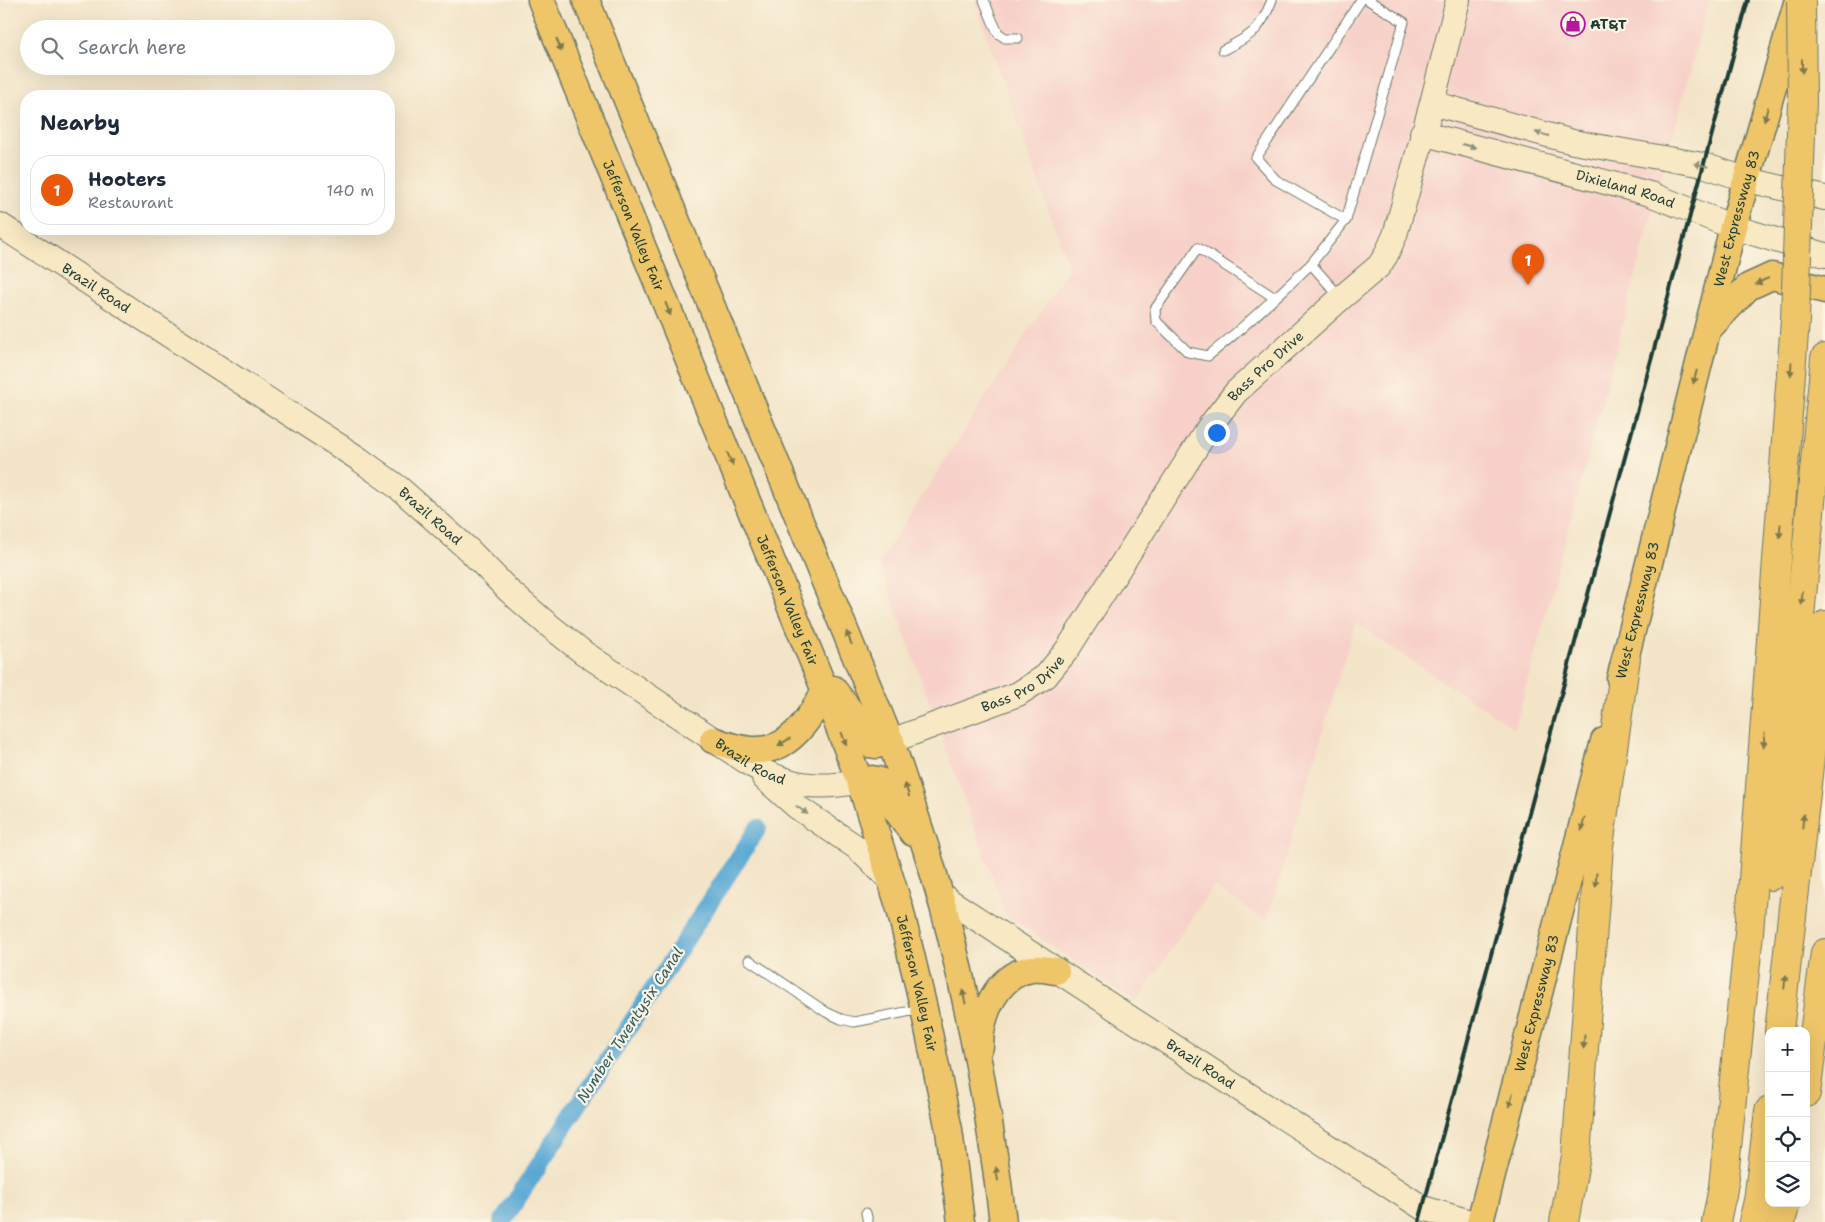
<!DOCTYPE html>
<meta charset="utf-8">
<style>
:root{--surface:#fff;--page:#f2f2f3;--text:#1f2937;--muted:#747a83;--line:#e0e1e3;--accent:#ea580c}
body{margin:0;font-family:"Shantell Sans",sans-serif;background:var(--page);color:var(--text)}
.controls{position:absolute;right:15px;bottom:15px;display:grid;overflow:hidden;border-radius:10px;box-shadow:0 5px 20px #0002}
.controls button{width:45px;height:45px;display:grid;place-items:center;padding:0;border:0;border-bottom:1px solid var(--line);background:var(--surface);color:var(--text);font:25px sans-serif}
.you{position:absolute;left:1216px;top:432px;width:18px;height:18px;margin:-12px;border:4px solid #fff;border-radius:50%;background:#1a73e8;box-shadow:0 0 0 8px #1a73e833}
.badge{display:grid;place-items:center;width:32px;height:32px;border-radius:50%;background:var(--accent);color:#fff;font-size:16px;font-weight:700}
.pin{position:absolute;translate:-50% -41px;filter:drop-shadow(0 1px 2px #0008)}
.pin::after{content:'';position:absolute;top:26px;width:18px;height:15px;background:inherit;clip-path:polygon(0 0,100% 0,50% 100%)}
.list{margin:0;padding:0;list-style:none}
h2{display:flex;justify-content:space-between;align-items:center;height:65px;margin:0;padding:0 20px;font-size:21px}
h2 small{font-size:16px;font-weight:400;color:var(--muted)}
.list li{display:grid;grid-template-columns:32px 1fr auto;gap:15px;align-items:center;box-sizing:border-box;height:70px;margin:0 10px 10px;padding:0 10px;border:1px solid var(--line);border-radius:20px}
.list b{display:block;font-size:19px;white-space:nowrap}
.list p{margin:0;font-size:16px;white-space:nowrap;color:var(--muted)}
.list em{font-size:16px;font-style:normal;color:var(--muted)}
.icon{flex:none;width:28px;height:28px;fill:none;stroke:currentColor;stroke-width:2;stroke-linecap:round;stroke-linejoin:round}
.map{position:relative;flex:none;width:1825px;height:1222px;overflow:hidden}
.search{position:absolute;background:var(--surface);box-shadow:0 5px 20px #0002;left:20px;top:20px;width:375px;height:55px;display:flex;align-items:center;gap:12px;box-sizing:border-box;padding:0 18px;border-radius:28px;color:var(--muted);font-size:19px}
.panel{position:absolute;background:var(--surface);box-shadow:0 5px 20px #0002;left:20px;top:90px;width:375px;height:145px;border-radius:20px}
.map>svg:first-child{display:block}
.built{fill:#f7d1c9}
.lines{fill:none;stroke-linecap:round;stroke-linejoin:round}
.canal{stroke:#5aa9d4;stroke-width:18}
.lane-casing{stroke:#697767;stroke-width:11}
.secondary-casing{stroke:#697767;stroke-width:26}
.primary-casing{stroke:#697767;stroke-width:29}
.highway-casing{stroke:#697767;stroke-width:30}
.lane{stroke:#fff;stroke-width:9}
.secondary{stroke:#f8e8c3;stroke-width:24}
.primary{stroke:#eec569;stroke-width:26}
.highway{stroke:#eec569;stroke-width:28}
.rail{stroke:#1f3d34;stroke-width:4}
.highway-bridge-casing{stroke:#697767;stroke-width:30;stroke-linecap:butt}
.highway-bridge{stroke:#eec569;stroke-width:28}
.oneway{fill:#7c7a4c}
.oneway2{fill:#8c927c}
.labels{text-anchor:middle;stroke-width:4.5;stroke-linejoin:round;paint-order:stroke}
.poi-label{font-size:14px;font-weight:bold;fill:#1f3d34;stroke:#fcf5e5;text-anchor:start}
.street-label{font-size:14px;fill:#1f3d34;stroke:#fcf5e5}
.water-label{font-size:15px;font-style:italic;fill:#315d64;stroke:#fcf5e5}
</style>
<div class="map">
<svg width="1825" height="1222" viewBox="0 0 1825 1222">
<rect width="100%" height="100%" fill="#fcf5e5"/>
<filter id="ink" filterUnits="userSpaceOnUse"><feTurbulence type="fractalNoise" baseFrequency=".02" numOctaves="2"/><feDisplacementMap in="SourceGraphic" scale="10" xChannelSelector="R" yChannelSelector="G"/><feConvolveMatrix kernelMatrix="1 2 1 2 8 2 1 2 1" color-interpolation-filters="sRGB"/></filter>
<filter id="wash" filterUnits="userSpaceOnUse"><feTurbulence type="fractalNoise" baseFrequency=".0096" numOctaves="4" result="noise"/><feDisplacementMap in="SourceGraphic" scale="20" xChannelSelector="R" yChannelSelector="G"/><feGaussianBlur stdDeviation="1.12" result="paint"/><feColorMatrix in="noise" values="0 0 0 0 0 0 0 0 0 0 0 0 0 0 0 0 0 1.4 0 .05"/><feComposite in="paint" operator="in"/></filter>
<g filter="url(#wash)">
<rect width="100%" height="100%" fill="#f3e4c7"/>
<!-- built -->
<path class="built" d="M 974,0 L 1709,0 L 1515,729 L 1355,623 L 1267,921 L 1213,886 L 1136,1003 L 1006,915 L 879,563 L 1069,268 Z"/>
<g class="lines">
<!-- canal -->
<path class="canal" d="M 502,1222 L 758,828"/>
</g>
</g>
<g filter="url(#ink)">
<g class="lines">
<!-- lane casing -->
<g class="lane-casing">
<g id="lane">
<path d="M 984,0 L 992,20 L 998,33 L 1005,38 L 1018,38"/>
<path d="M 1223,50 C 1252,35 1260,31 1272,0"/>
<path d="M 1346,220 L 1276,180 L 1256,158 L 1361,0"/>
<path d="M 1340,297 L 1311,264 L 1346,220 L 1404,22 L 1368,0"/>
<path d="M 1275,298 L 1198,248 L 1155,309 L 1156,321 L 1188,352 L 1208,356 C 1244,328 1277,296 1311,264"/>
<path d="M 749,960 L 826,1012 L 841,1019 L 854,1022 L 922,1009"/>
<path d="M 866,1213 L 868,1222"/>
</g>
</g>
<!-- secondary casing -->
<g class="secondary-casing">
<g id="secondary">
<path d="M 1432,103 L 1573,142 L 1703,165 L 1748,180 L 1825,198"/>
<path id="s1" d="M 1422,133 L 1650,194 L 1733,227 L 1825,255"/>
<path id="s2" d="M 0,225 L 359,459 L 399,488 L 470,551 L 508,590 L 546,623 L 584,653 L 753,766 C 793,787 815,789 860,782"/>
<path id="s3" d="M 891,741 L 1018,694 L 1046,676 L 1067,650 L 1209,427 L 1236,392 L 1341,298 L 1379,266 L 1386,255 L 1395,235 L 1432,103 L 1458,0"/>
<path d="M 764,778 L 797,807 L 856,847 L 890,880"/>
<path id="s4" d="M 939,894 L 1423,1208 L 1470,1222"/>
</g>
</g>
<!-- primary casing -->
<g class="primary-casing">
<g id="primary">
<path id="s5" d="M 541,0 L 821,681 L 860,782 L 900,909 L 924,1009 L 949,1130 L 961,1222"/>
<path d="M 586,0 L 892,745 C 913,808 935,872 951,937 C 974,1031 992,1127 1003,1222"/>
<path d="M 1710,327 L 1748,287 L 1772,276 L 1825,290"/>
<path id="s6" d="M 1620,679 L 1733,227 L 1797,3"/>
<path d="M 833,689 L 856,719 L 869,744 L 877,745 L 891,741"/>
<path d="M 713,740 C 774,764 795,744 825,691"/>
<path d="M 860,782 L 872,779 L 878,780 L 883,784 L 891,803 L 913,833"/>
<path d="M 980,1046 C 980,1015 997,974 1032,969 C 1040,968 1049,970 1056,971"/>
<path id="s7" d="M 1480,1222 L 1604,741"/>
</g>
</g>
<!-- highway casing -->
<g class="highway-casing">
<g id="highway">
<path d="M 1771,876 L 1798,637 L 1825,358"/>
<path d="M 1779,1031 L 1825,625"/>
<path d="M 1806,1093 L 1825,953"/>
<path d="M 1722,1196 L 1749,933 L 1795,320"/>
<path d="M 1564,1222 L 1576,1156 L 1599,846 L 1626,658"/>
<path d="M 1716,1222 L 1725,1178"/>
<path d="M 1753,1222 L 1758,1201 L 1769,1111"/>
<path d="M 1781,1222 L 1786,1203"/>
</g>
</g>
<!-- lane -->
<use href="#lane" class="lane"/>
<!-- secondary -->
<use href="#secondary" class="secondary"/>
<!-- primary -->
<use href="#primary" class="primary"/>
<!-- highway -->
<use href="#highway" class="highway"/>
<!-- rail -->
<path class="rail" d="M 1419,1222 L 1748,0"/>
<!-- highway-bridge casing -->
<g class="highway-bridge-casing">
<path id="highway-bridge" d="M 1795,320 L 1802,101 L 1801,0"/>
</g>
<!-- highway-bridge -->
<use href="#highway-bridge" class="highway-bridge"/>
</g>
<!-- one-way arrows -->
<defs><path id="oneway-solid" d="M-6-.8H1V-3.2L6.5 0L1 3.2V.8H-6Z" transform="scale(1.25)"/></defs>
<g class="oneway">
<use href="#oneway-solid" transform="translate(559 45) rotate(68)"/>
<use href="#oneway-solid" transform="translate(1802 66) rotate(90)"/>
<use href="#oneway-solid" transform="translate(1766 114) rotate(106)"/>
<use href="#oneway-solid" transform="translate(1762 281) rotate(155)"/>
<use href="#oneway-solid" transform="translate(668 309) rotate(68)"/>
<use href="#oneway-solid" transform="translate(1791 369) rotate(94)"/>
<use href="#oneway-solid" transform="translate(1695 377) rotate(105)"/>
<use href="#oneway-solid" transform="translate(730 459) rotate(68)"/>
<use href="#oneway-solid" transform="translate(1780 531) rotate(94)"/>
<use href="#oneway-solid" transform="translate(1802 598) rotate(95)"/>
<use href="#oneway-solid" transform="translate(849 638) rotate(-112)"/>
<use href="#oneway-solid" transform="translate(844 739) rotate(69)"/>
<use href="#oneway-solid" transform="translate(1764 740) rotate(95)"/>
<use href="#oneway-solid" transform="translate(784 742) rotate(149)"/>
<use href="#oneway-solid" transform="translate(907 790) rotate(-108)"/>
<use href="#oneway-solid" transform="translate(1803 821) rotate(-84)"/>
<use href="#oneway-solid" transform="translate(1583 824) rotate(104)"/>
<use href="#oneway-solid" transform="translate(1596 880) rotate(94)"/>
<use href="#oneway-solid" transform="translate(1785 982) rotate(-83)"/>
<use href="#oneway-solid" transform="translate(964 997) rotate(-102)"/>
<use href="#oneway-solid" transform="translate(1584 1042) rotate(94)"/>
<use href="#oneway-solid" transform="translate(1511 1100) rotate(104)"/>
<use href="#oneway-solid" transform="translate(997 1174) rotate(-98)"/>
</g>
<g class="oneway2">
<use href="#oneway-solid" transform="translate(1542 134) rotate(-164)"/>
<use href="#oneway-solid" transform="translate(1469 146) rotate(15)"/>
<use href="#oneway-solid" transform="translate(1701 165) rotate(-167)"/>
<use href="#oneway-solid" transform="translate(802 810) rotate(35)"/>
</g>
</g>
<!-- icons -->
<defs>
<g id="shop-ring" transform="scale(1.25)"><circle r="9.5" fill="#fcf5e5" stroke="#b5179e" stroke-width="1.5"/><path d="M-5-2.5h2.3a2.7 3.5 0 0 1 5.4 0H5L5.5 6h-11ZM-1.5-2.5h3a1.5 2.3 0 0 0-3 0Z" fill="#b5179e"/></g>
</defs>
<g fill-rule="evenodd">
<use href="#shop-ring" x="1573" y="24"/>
</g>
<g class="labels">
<!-- poi labels -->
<g class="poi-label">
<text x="1590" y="29">AT&amp;T</text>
</g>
<!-- street labels -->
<g class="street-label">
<text dy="5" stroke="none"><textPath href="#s1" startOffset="211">Dixieland Road</textPath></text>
<text dy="5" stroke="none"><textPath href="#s6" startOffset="475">West Expressway 83</textPath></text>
<text dy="5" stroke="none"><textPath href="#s5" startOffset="244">Jefferson Valley Fair</textPath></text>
<text dy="5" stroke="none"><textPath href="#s2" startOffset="115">Brazil Road</textPath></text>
<text dy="5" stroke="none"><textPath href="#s3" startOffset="550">Bass Pro Drive</textPath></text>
<text dy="5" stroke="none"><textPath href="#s2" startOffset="520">Brazil Road</textPath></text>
<text dy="5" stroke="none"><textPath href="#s5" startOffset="649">Jefferson Valley Fair</textPath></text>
<text dy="5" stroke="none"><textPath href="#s6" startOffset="71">West Expressway 83</textPath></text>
<text dy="5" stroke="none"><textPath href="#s3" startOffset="145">Bass Pro Drive</textPath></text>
<text dy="5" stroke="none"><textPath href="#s2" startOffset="925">Brazil Road</textPath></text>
<text dy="5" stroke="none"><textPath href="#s5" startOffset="1054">Jefferson Valley Fair</textPath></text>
<text dy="5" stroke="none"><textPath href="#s7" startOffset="226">West Expressway 83</textPath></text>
<text dy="5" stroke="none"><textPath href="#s4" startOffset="312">Brazil Road</textPath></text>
</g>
<!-- water labels -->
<g class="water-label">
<text transform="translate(630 1025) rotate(-57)" y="5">Number Twentysix Canal</text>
</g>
</g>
</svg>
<div class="controls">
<button>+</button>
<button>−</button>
<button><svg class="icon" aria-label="locate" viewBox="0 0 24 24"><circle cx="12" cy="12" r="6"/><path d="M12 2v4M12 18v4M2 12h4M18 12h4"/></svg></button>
<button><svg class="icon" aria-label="layers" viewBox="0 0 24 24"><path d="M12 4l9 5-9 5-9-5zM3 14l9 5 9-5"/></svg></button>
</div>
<div class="you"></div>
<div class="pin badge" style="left:1528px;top:285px">1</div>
<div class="search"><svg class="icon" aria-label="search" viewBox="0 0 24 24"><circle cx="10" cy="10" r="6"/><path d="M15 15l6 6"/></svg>Search here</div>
<section class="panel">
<h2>Nearby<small></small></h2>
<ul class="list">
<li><span class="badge">1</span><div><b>Hooters</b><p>Restaurant</p></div><em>140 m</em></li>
</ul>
</section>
</div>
